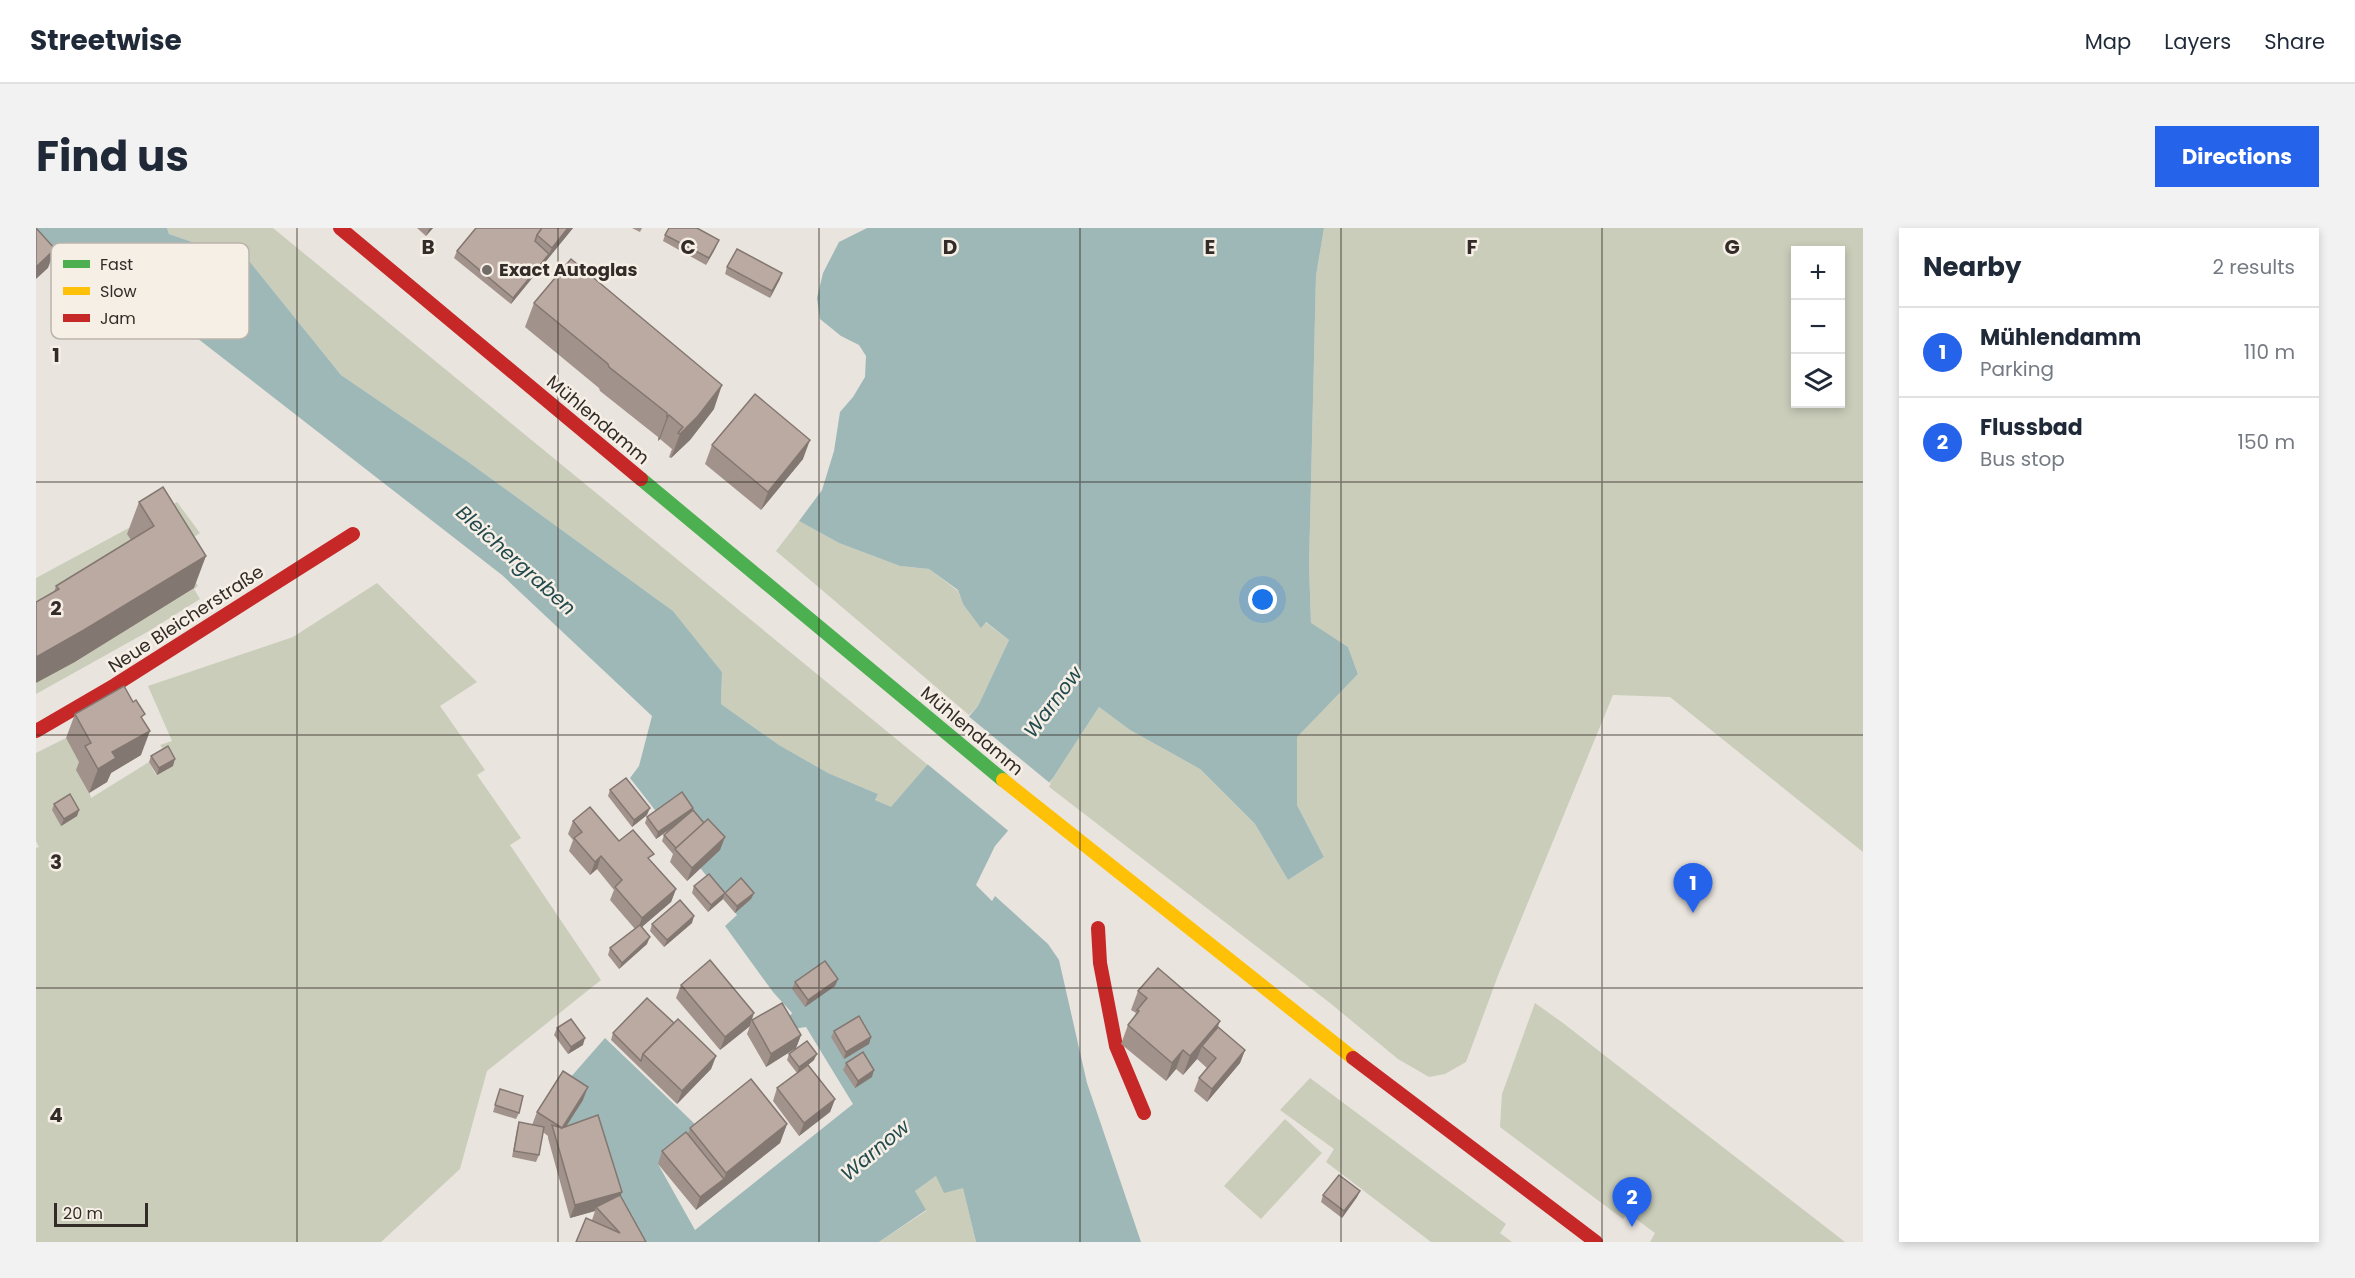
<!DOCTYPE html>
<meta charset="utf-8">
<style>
:root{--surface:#fff;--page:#f2f2f3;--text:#1f2937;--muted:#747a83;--line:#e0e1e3;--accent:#2563eb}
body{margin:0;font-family:Poppins,sans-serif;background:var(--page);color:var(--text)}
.controls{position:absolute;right:18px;top:18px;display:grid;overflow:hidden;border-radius:0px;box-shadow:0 3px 9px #0003}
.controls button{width:54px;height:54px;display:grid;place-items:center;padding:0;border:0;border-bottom:2px solid var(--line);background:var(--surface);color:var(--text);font:30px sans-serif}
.scale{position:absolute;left:18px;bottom:15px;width:94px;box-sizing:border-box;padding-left:6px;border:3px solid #322b27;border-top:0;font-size:16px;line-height:21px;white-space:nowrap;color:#322b27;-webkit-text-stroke:4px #f6efe6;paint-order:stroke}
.you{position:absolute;left:1227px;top:372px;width:21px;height:21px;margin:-15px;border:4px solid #fff;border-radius:50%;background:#1a73e8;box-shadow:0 0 0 9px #1a73e833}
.badge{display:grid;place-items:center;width:39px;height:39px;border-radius:50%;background:var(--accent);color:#fff;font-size:20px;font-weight:700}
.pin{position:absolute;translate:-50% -50px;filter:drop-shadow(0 2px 3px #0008)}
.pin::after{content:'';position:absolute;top:32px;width:21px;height:18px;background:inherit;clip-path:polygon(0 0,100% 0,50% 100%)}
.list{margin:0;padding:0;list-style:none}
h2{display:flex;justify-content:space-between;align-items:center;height:78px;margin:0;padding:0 24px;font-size:26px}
h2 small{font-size:20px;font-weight:400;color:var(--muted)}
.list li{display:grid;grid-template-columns:39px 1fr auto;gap:18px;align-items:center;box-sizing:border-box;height:90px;padding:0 24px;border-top:2px solid var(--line)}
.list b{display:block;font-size:22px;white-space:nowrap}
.list p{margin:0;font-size:20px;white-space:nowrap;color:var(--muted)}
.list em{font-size:20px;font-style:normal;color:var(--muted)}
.icon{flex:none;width:33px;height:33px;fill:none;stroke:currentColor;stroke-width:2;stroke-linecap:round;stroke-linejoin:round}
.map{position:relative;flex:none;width:1827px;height:1014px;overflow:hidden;border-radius:0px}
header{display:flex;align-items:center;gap:36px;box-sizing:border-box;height:84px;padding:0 30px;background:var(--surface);border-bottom:2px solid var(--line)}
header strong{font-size:28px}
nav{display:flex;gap:33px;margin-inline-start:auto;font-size:21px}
.intro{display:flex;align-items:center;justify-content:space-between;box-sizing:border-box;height:144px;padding:0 36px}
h1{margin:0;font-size:42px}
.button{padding:15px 27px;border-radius:0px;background:var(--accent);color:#fff;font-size:21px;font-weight:700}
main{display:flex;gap:36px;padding:0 36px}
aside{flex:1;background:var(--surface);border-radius:0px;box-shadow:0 3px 9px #0003}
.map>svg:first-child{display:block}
.green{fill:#cacdba;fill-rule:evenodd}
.water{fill:#9eb8b8}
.pier{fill:#eae4de}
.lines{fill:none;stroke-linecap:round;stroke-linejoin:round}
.fast{stroke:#4caf50;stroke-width:14}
.slow{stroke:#ffc107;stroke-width:14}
.jam{stroke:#c62828;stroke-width:14}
.wall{fill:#a1928b}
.shaded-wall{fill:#837771}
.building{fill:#bbaaa2;stroke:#837771;stroke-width:1.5}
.grid{fill:none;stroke:#322b27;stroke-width:1.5;stroke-opacity:0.55}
.poi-dot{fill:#726c67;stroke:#f6efe6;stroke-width:2}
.labels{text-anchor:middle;stroke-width:5;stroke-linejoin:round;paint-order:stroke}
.poi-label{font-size:18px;font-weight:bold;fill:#322b27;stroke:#f6efe6;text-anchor:start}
.street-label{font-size:18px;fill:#322b27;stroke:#f6efe6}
.water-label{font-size:20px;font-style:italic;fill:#224a4e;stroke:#f6efe6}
.key{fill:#f6efe6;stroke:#bbb4ad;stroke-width:1.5}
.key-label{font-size:16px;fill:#322b27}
.grid-label{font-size:20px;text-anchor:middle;font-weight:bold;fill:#322b27;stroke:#f6efe6;stroke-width:5;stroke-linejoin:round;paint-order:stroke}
</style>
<header>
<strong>Streetwise</strong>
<nav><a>Map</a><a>Layers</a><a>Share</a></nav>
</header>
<div class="intro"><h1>Find us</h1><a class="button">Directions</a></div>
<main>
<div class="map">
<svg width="1827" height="1014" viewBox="0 0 1827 1014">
<rect width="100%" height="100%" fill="#eae4de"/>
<!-- green -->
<g class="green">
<path d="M 131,0 L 237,0 L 892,537 L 855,580 L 839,572 L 842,566 L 792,545 L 743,517 L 685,476 L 686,444 L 637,383 L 431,233 L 305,147 L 214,34 L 133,6 Z"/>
<path d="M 1288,0 L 1827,0 L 1827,624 L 1634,469 L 1577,467 L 1463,745 L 1430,834 L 1409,846 L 1393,849 L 1362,831 L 1294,775 L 1012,558 L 1063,479 L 1094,502 L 1164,541 L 1219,596 L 1252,652 L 1288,629 L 1261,577 L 1261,508 L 1322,446 L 1312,419 L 1275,396 L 1273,338 L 1280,48 ZM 1760,22 L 1804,22 L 1804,176 L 1760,176 Z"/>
<path d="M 141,274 L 164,305 L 140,321 L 162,358 L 158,361 L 164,371 L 113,403 L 0,466 L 0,455 L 158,360 L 106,330 L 0,400 L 0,350 Z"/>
<path d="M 763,293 L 803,315 L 864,338 L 893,341 L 922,363 L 927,376 L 946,399 L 949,394 L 973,412 L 942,478 L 933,487 L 740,323 Z"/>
<path d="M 341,355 L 441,454 L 404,478 L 449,542 L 441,547 L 485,610 L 474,617 L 565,752 L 451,843 L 424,941 L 345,1014 L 0,1014 L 0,620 L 3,619 L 0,613 L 0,525 L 30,510 L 47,539 L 55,570 L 113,534 L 120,547 L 130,525 L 124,517 L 136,513 L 112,458 L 257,409 Z"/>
<path d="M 1499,775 L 1527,795 L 1809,1014 L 1614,1014 L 1619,1005 L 1592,985 L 1587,991 L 1464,899 L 1466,866 Z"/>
<path d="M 1274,850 L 1470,996 L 1464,1005 L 1476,1014 L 1395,1014 L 1290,934 L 1298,921 L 1244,882 Z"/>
<path d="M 1249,891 L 1286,925 L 1225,991 L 1188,958 Z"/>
<path d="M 900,948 L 927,959 L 940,1014 L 843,1014 L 890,983 L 879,963 Z"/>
</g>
<!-- water -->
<path class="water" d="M 0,0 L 131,0 L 133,6 L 214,34 L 305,147 L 431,233 L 637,383 L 686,444 L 685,476 L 743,517 L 792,545 L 842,566 L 839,572 L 855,579 L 942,478 L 973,412 L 950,394 L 945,400 L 927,376 L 922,362 L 893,341 L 864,338 L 803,315 L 763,293 L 786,262 L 798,223 L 804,184 L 817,169 L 829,149 L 830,128 L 823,117 L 805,108 L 784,91 L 781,70 L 787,45 L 803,14 L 831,0 L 1288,0 L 1280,48 L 1273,338 L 1275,395 L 1312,419 L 1322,446 L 1261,509 L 1261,577 L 1288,629 L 1252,652 L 1219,596 L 1164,541 L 1094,502 L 1063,479 L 1017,550 L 959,618 L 940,657 L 956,673 L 959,668 L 1012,716 L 1023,732 L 1051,855 L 1105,1014 L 940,1014 L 927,960 L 908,965 L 900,948 L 879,963 L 890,982 L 843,1014 L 571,1014 L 519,867 L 569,810 L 663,900 L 622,936 L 659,1002 L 817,876 L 770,799 L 751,802 L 748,796 L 756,785 L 737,764 L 689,698 L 701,687 L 594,550 L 603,538 L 616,488 L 466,347 L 152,103 L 97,82 L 30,37 Z"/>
<!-- pier -->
<path class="pier" d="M 931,487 L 1015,556 L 975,605 L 890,535 Z"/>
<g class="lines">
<!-- fast -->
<path class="fast" d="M 605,251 L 967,552"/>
<!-- slow -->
<path class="slow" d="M 967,552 L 1317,830"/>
<!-- jam -->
<g class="jam">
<path d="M 304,0 L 605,251"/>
<path d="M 0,503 L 79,457 L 317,306"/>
<path d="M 1062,700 L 1064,735 L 1080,818 L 1108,885"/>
<path d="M 1317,830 L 1560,1014"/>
</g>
</g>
<!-- wall -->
<g class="wall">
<path d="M 381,0 L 397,0 L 390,8 Z"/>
<path d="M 440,0 L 537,0 L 475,76 L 418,30 L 421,23 Z"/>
<path d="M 596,0 L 606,0 L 604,4 Z"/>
<path d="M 629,7 L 680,19 L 670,37 L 627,13 Z"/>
<path d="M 691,39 L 744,51 L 734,70 L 689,46 Z"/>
<path d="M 498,75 L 678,181 L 654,212 L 635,230 L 633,229 L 636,221 L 624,211 L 622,213 L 622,209 L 564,163 L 563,160 L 489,99 Z"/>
<path d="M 676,217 L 767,231 L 725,282 L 669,236 Z"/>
<path d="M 103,274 L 158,360 L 37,435 L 18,364 L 20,358 L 95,312 L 91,306 Z"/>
<path d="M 39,486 L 107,491 L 105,527 L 75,545 L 71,554 L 53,565 L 40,542 L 43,534 L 30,510 Z"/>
<path d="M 115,528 L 137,538 L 121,547 L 113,534 Z"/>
<path d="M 574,562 L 611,587 L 596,599 L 572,568 Z"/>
<path d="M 18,576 L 43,582 L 41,588 L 25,598 L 16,582 Z"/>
<path d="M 657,580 L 656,583 L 668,595 L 689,609 L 684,622 L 651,653 L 634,634 L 637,626 L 626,613 L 628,607 L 640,597 L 620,611 L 609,595 L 611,589 Z"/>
<path d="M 537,593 L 583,613 L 615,633 L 640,661 L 635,674 L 606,699 L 611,716 L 583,741 L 572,727 L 574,720 L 599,701 L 574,672 L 578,662 L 561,641 L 554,647 L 533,623 L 537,612 L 532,606 Z"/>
<path d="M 658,658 L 689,665 L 687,671 L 672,684 L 656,665 Z"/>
<path d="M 689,665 L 718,665 L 715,671 L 699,685 L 687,671 Z"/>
<path d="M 656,695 L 628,719 L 614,703 L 616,696 Z"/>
<path d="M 802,751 L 799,758 L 769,779 L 756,761 L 759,754 Z"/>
<path d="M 645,757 L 714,798 L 684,822 L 640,770 Z"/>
<path d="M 1102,763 L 1182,799 L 1209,822 L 1204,835 L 1171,874 L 1158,863 L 1163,850 L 1171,840 L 1161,831 L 1147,847 L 1140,841 L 1130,853 L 1085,816 L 1092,797 L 1098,789 L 1100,785 L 1095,782 Z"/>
<path d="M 716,792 L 765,807 L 760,820 L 778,832 L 772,837 L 799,871 L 794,884 L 763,908 L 737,873 L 741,860 L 761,845 L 751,832 L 753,826 L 760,820 L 730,839 L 711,806 Z"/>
<path d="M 638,795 L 680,828 L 675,841 L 641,876 L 575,812 L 577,805 Z"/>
<path d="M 521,800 L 547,817 L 532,826 L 518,807 Z"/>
<path d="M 798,803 L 835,809 L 833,816 L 808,831 L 795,809 Z"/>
<path d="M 810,835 L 836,849 L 819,860 L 807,842 Z"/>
<path d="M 464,861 L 483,885 L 480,891 L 457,884 Z"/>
<path d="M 547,872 L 530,898 L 586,964 L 584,968 L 610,1014 L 540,1014 L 556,992 L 559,983 L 534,990 L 512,910 L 512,908 L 507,904 L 503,927 L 500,934 L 476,929 L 481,901 L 483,894 L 496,897 L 501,884 Z"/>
<path d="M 751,896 L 744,915 L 660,982 L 622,936 L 626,923 L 652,906 L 654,900 Z"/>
<path d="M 1324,963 L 1321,969 L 1306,990 L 1285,974 L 1287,967 Z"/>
</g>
<!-- shaded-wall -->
<g class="shaded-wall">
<path d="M 394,0 L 397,0 L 390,8 L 393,1 Z"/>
<path d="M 532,0 L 537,0 L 475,76 L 477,70 L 513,26 L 516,20 Z"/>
<path d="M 683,12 L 680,19 L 670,37 L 673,30 Z"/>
<path d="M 19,21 L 12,40 L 0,51 L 0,39 Z"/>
<path d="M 746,45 L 744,51 L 734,70 L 736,63 Z"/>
<path d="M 686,157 L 678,181 L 654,212 L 635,230 L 644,206 Z"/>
<path d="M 633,187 L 624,211 L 622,213 L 631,189 Z"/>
<path d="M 774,212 L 767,231 L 725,282 L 732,264 Z"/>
<path d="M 170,328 L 158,360 L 37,435 L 0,455 L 0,429 Z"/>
<path d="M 114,503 L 105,527 L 75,545 L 71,554 L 53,565 L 62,541 L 76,524 Z"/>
<path d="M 139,531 L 137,538 L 121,547 L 123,540 Z"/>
<path d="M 614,580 L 611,587 L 596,599 L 598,592 Z"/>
<path d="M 657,580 L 655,586 L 620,611 L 622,604 Z"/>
<path d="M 43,582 L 41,588 L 25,598 L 28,591 Z"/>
<path d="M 689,609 L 684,622 L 651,653 L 656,640 Z"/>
<path d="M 565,628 L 561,641 L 554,647 L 559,634 Z"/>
<path d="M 640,661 L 635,674 L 601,703 L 606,690 Z"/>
<path d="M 689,665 L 687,671 L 672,684 L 675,677 Z"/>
<path d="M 718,665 L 715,671 L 699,685 L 701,678 Z"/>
<path d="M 658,688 L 656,695 L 628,719 L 631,712 Z"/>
<path d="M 614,709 L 611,716 L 583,741 L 586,735 Z"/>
<path d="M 802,751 L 799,758 L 769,779 L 772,772 Z"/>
<path d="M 718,785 L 714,798 L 684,822 L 689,809 Z"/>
<path d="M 1184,793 L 1177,812 L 1166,818 L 1161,831 L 1147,847 L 1154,828 Z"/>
<path d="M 765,807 L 760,820 L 730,839 L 735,826 Z"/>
<path d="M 835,809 L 833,816 L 808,831 L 810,824 Z"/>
<path d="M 549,810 L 547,817 L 532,826 L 535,819 Z"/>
<path d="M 1147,822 L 1140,841 L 1130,853 L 1136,835 Z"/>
<path d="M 1209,822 L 1204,835 L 1171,874 L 1176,861 Z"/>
<path d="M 781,826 L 778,832 L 761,846 L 763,839 Z"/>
<path d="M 680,828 L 675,841 L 641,876 L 646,863 Z"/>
<path d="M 838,842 L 836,849 L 819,860 L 822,853 Z"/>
<path d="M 552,859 L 547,872 L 521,913 L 526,900 Z"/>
<path d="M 799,871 L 794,884 L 763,908 L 768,895 Z"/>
<path d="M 751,896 L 744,915 L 660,982 L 664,969 L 688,951 L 690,945 Z"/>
<path d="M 1324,963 L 1321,969 L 1306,990 L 1308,983 Z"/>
<path d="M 586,964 L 581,977 L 560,979 L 559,983 L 534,990 L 539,977 Z"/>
</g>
<!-- building -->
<g class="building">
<path d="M 0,0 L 19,21 L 0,39 Z"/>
<path d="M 440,0 L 506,0 L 501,7 L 499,13 L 513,26 L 477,70 L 421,23 Z"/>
<path d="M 506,0 L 532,0 L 516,20 L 501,7 Z"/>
<path d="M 633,0 L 661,0 L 683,12 L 673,30 L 629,7 Z"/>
<path d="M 701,21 L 746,45 L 736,63 L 691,39 Z"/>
<path d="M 535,31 L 686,157 L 662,188 L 644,206 L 642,205 L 647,199 L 633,187 L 631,189 L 631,185 L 573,139 L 572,136 L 498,75 Z"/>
<path d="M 719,166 L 774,212 L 732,264 L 676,217 Z"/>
<path d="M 127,259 L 170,328 L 48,402 L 0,429 L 0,374 L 23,361 L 20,358 L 118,298 L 103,274 Z"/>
<path d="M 88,458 L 97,474 L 100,472 L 109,486 L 105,489 L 114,503 L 76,524 L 80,530 L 62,541 L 49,518 L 55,515 L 39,486 Z"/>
<path d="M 132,518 L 139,531 L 123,540 L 115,528 Z"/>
<path d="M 590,550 L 614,580 L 598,592 L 574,562 Z"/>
<path d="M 646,564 L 657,580 L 622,604 L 611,589 Z"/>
<path d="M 34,566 L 43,582 L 28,591 L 18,576 Z"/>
<path d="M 554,579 L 583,613 L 597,602 L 618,626 L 612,630 L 640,661 L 606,690 L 579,659 L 586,652 L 565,628 L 559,634 L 538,610 L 546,604 L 537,593 Z"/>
<path d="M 657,582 L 668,595 L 640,620 L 628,607 Z"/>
<path d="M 672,591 L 689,609 L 656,640 L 639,621 Z"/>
<path d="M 673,646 L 689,665 L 675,677 L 658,658 Z"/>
<path d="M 705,650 L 718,665 L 701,678 L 689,665 Z"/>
<path d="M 644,672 L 658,688 L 631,712 L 616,696 Z"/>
<path d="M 604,697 L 614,709 L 586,735 L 574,720 Z"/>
<path d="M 674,732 L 718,785 L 689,809 L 645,757 Z"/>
<path d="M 789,733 L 802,751 L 772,772 L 759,754 Z"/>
<path d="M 1122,740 L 1184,793 L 1154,828 L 1147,822 L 1136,835 L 1092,797 L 1103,783 L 1101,782 L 1111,770 L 1102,763 Z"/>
<path d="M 611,770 L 638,795 L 607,826 L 605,833 L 577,805 Z"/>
<path d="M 746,775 L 765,807 L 735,826 L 716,792 Z"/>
<path d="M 823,788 L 835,809 L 810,824 L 798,803 Z"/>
<path d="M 535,791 L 549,810 L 535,819 L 521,800 Z"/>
<path d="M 642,791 L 680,828 L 646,863 L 607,826 Z"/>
<path d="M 1182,799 L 1209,822 L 1176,861 L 1163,850 L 1180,830 L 1166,818 Z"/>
<path d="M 771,813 L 781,826 L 763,839 L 753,826 Z"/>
<path d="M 827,824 L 838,842 L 822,853 L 810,835 Z"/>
<path d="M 772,837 L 799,871 L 768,895 L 741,860 Z"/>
<path d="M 527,843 L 552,859 L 526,900 L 562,887 L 586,964 L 539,977 L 516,897 L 526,900 L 501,884 Z"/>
<path d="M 715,851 L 751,896 L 690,945 L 654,900 Z"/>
<path d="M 464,861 L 487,868 L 483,885 L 459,877 Z"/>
<path d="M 483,894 L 508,899 L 503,927 L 478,923 Z"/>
<path d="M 650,904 L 688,951 L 664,969 L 626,923 Z"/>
<path d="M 1303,947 L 1324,963 L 1308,983 L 1287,967 Z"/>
<path d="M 584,967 L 610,1014 L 540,1014 L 550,990 L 584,1005 L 560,979 Z"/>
</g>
<!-- grid -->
<path class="grid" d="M 261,0 L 261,1014M 522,0 L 522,1014M 783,0 L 783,1014M 1044,0 L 1044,1014M 1305,0 L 1305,1014M 1566,0 L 1566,1014M 0,254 L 1827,254M 0,507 L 1827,507M 0,760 L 1827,760"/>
<!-- markers -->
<circle class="poi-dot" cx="451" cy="42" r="6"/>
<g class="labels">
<!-- poi labels -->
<g class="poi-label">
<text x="463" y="48">Exact Autoglas</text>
</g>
<!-- street labels -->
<g class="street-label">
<text transform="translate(562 192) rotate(40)" y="6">Mühlendamm</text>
<text transform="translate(150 391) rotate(-33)" y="6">Neue Bleicherstraße</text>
<text transform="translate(936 503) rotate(40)" y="6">Mühlendamm</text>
</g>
<!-- water labels -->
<g class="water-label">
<text transform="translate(480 332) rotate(42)" y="7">Bleichergraben</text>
<text transform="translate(1017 474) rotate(-53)" y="7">Warnow</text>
<text transform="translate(839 922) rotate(-40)" y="7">Warnow</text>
</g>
</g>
<!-- legend -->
<rect x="15" y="15" width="198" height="96" rx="9" class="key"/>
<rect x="27" y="32" width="27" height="8" fill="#4caf50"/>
<rect x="27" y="59" width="27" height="8" fill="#ffc107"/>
<rect x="27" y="86" width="27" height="8" fill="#c62828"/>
<g class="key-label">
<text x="64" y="42">Fast</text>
<text x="64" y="69">Slow</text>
<text x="64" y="96">Jam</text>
</g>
<g class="grid-label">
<text x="392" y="26">B</text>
<text x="652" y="26">C</text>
<text x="914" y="26">D</text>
<text x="1174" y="26">E</text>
<text x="1436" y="26">F</text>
<text x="1696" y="26">G</text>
<text x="20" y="134">1</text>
<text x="20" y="387">2</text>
<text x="20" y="641">3</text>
<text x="20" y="894">4</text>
</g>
</svg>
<div class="controls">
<button>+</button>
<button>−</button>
<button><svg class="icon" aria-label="layers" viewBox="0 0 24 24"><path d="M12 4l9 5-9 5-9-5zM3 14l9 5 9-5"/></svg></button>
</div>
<div class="scale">20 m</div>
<div class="you"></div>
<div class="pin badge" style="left:1657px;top:685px">1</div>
<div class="pin badge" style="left:1596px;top:999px">2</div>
</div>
<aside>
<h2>Nearby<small>2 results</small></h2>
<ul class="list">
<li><span class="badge">1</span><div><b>Mühlendamm</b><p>Parking</p></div><em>110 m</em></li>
<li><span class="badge">2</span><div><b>Flussbad</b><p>Bus stop</p></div><em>150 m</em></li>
</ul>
</aside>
</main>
